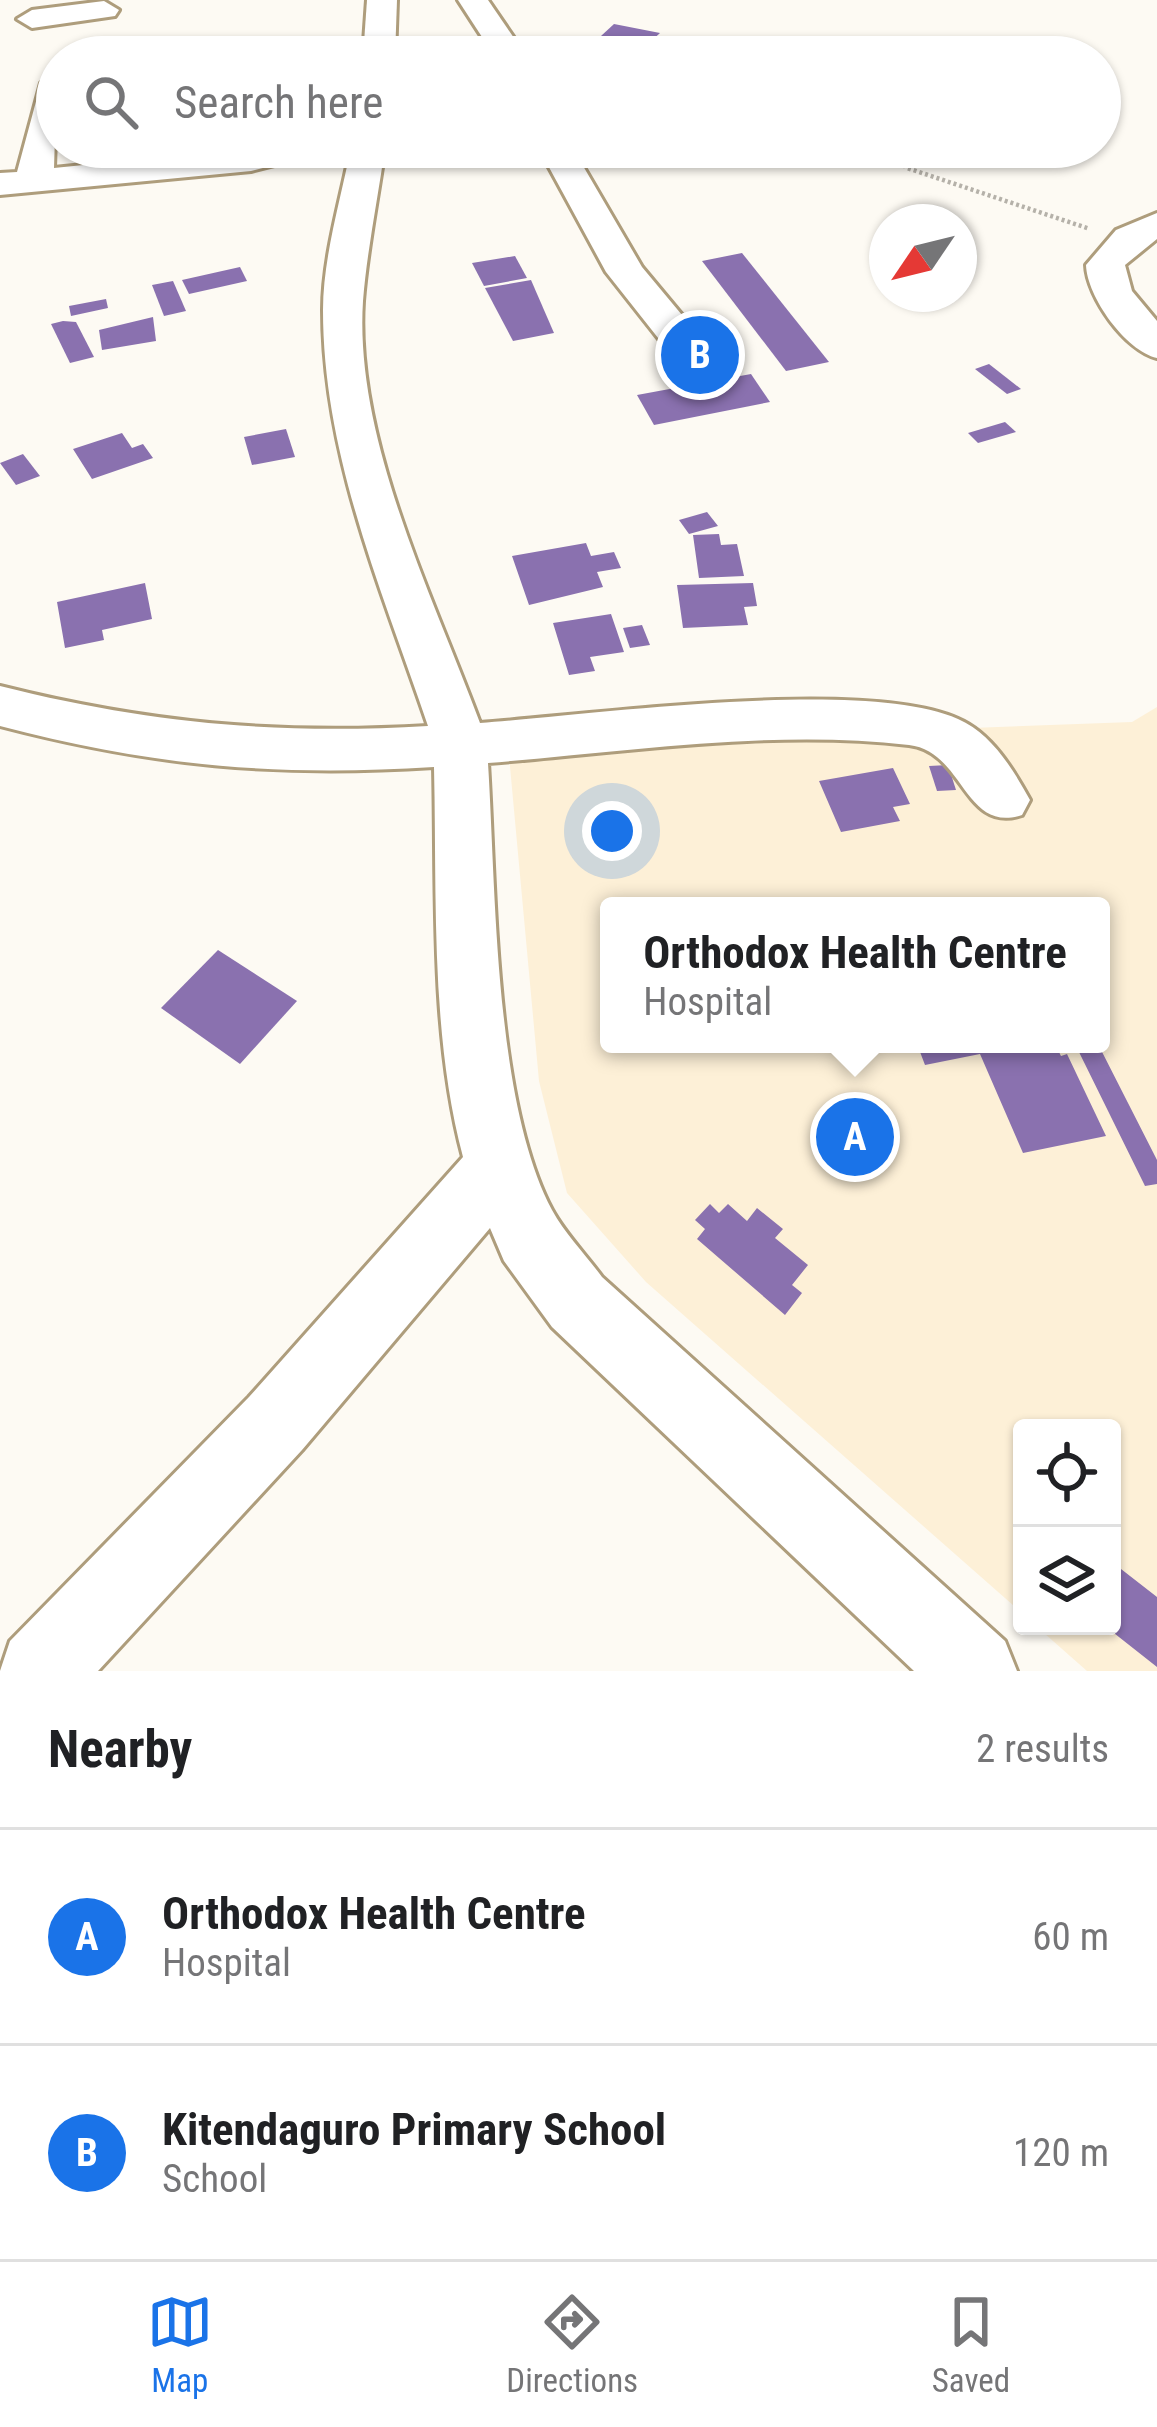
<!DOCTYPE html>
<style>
:root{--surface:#fff;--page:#f2f2f2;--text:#202124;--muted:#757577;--line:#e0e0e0;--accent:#1a73e8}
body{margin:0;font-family:"Roboto Condensed",sans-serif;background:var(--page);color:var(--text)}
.controls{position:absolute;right:36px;bottom:36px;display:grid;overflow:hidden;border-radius:12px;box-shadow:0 3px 9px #0004}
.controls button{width:108px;height:108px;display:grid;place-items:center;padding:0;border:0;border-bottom:3px solid var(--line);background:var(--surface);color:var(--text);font:60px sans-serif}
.compass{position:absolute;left:869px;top:204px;width:108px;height:108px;border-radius:50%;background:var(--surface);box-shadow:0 3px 9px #0004;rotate:235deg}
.you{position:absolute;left:612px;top:831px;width:42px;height:42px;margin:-30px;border:9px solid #fff;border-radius:50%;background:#1a73e8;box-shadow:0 0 0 18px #1a73e833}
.badge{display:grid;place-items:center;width:78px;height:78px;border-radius:50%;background:var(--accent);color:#fff;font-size:39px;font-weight:700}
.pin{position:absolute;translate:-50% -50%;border:6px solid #fff;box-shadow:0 3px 12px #0006}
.popup{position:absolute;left:600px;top:897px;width:510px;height:156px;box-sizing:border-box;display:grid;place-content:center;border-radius:12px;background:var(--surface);filter:drop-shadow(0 3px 9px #0005);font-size:39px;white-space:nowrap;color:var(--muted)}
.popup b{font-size:45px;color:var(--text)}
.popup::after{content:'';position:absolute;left:50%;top:100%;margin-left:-24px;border:24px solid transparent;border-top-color:var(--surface)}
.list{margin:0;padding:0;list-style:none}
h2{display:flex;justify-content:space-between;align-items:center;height:156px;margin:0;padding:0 48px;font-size:51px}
h2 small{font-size:39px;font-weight:400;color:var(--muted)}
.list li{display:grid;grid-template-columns:78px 1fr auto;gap:36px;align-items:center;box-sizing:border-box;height:216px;padding:0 48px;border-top:3px solid var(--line)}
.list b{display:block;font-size:45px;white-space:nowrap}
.list p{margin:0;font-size:39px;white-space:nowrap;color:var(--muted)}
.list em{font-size:39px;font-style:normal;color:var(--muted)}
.icon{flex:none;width:66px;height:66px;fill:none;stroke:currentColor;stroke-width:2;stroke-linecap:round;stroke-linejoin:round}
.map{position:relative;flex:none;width:1157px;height:1671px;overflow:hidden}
.search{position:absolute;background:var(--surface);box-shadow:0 3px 9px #0004;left:36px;right:36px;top:36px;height:132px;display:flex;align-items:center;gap:30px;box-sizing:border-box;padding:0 42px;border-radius:66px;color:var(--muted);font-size:45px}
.sheet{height:588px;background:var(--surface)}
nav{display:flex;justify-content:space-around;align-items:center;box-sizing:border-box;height:168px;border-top:3px solid var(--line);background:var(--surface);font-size:33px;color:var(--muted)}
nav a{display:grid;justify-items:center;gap:6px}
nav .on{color:var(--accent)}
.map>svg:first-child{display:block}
.built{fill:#fdf0d7;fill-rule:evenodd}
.building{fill:#8a71af}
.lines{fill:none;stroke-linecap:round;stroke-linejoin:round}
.minor-casing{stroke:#ae9d7c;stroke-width:6}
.path{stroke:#b5b1a9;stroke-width:4.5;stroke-dasharray:3 3;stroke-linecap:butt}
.minor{fill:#fff;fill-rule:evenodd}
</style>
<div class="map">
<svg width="1157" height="1671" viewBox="0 0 1157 1671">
<rect width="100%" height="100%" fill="#fdfaf3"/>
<!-- built -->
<path class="built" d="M 1157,707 L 1157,1671 L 1087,1671 L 1036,1626 L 1112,1626 L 1112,1428 L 1022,1428 L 1022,1613 L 646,1282 L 567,1193 L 539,1081 L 508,745 L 1132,722 ZM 609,906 L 1101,906 L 1101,1044 L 609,1044 Z"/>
<!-- building -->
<g class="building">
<path d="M 614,24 L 660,33 L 647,45 L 601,36 Z"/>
<path d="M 742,253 L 829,362 L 786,371 L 702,261 Z"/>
<path d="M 515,256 L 527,278 L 484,286 L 472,263 Z"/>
<path d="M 240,267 L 247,281 L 189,294 L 182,280 Z"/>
<path d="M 531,280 L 554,333 L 513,341 L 485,288 Z"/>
<path d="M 173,281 L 186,311 L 164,316 L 152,285 Z"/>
<path d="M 106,299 L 108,308 L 71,316 L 69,306 Z"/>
<path d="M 153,317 L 156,341 L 102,350 L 99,330 Z"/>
<path d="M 63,321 L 76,322 L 94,357 L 70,363 L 51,324 Z"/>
<path d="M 989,364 L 1021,389 L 1007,394 L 975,369 Z"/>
<path d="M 751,374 L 770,402 L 654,425 L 637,395 Z"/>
<path d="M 1005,422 L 1016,432 L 978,443 L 968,433 Z"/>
<path d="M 286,429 L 295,457 L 252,465 L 244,437 Z"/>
<path d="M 122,433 L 132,448 L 143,444 L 153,458 L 92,479 L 73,449 Z"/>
<path d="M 23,454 L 40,476 L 16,485 L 0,463 Z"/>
<path d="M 707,512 L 718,526 L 689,534 L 679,520 Z"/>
<path d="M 719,534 L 721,545 L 737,544 L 744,576 L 699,578 L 693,535 Z"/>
<path d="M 586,543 L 591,556 L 614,552 L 621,568 L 597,572 L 603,587 L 529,605 L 512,556 Z"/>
<path d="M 145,583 L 152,619 L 102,630 L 104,640 L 65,648 L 57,602 Z"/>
<path d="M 753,583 L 757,606 L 744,607 L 748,625 L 683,628 L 677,585 Z"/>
<path d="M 611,614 L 624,652 L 590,657 L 595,671 L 569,675 L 553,623 Z"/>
<path d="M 642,625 L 650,645 L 630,648 L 623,628 Z"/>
<path d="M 948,765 L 956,790 L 937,791 L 929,766 Z"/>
<path d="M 893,768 L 910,804 L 893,807 L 900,821 L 841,832 L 819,781 Z"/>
<path d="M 218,950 L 297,1001 L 240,1064 L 161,1008 Z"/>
<path d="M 917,1044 L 1055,1044 L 1061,1056 L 1067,1054 L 1106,1136 L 1023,1153 L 980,1054 L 925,1065 Z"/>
<path d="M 1063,1044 L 1098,1044 L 1157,1160 L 1157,1184 L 1145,1186 L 1077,1048 L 1066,1051 Z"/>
<path d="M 710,1204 L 719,1213 L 728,1204 L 747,1221 L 757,1208 L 783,1229 L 775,1238 L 808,1265 L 792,1285 L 802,1293 L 785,1315 L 697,1239 L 705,1229 L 695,1220 Z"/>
<path d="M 1112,1562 L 1157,1597 L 1157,1667 L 1105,1626 L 1112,1626 Z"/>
</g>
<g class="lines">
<!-- minor casing -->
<g class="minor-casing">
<g id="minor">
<path d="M 367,0 L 397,0 L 395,57 L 363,57 Z"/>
<path d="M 458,0 L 488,0 L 527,57 L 495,57 Z"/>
<path d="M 104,1 L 119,10 L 115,16 L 32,28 L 17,19 L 32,10 Z"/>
<path d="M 57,73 L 54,168 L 261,147 L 323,147 L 318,154 L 251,171 L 0,195 L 0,173 L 17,172 L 41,83 Z"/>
<path d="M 351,147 L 385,147 C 378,198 367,250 363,301 C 354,439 433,596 480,723 C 591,715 863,677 958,719 C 991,733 1013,769 1030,800 L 1022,815 C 964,834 964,751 909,745 C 771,729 626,752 488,763 C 496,889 494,1101 552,1210 C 565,1234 586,1255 602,1277 L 1005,1641 L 1017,1671 L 914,1671 L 552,1327 L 504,1261 L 490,1228 L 302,1450 L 98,1671 L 0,1671 L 10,1641 L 249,1397 L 463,1157 C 430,1033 437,894 434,767 C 275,777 153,766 0,726 L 0,686 C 147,723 276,735 428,726 C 382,590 323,455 323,310 C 323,257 341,199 351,147 Z"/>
<path d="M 538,147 L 572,147 L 642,267 L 702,339 L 696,348 L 666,348 L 606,272 Z"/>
<path d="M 1157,213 L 1157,239 L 1125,265 L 1132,291 L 1157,321 L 1157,358 C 1126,351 1087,297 1086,265 L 1116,230 Z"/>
</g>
</g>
<!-- path -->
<g class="path">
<path d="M 544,50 L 590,57"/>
<path d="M 879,147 L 907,168 L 1090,229"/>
</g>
<!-- minor -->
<use href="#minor" class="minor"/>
</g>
</svg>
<div class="controls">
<button><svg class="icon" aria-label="locate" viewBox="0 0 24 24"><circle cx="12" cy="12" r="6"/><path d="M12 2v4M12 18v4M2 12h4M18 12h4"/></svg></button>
<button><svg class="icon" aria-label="layers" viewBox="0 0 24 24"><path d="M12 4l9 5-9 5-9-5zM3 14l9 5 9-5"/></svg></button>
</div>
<svg class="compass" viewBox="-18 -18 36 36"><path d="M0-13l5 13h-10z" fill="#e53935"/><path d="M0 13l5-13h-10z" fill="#757577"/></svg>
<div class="you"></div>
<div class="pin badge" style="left:855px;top:1137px">A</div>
<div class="popup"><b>Orthodox Health Centre</b>Hospital</div>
<div class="pin badge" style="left:700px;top:355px">B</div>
<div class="search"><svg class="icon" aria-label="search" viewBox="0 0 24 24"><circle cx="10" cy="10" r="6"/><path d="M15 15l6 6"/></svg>Search here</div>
</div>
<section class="sheet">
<h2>Nearby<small>2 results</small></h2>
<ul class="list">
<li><span class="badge">A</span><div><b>Orthodox Health Centre</b><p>Hospital</p></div><em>60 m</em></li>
<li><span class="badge">B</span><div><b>Kitendaguro Primary School</b><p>School</p></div><em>120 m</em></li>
</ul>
</section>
<nav>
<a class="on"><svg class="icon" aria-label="map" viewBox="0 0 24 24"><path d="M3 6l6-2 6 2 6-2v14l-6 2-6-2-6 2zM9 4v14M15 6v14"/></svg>Map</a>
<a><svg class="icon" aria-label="directions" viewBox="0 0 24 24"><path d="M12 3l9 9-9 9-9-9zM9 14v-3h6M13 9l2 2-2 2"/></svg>Directions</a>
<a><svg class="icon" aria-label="saved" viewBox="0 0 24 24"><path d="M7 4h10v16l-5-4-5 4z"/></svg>Saved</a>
</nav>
